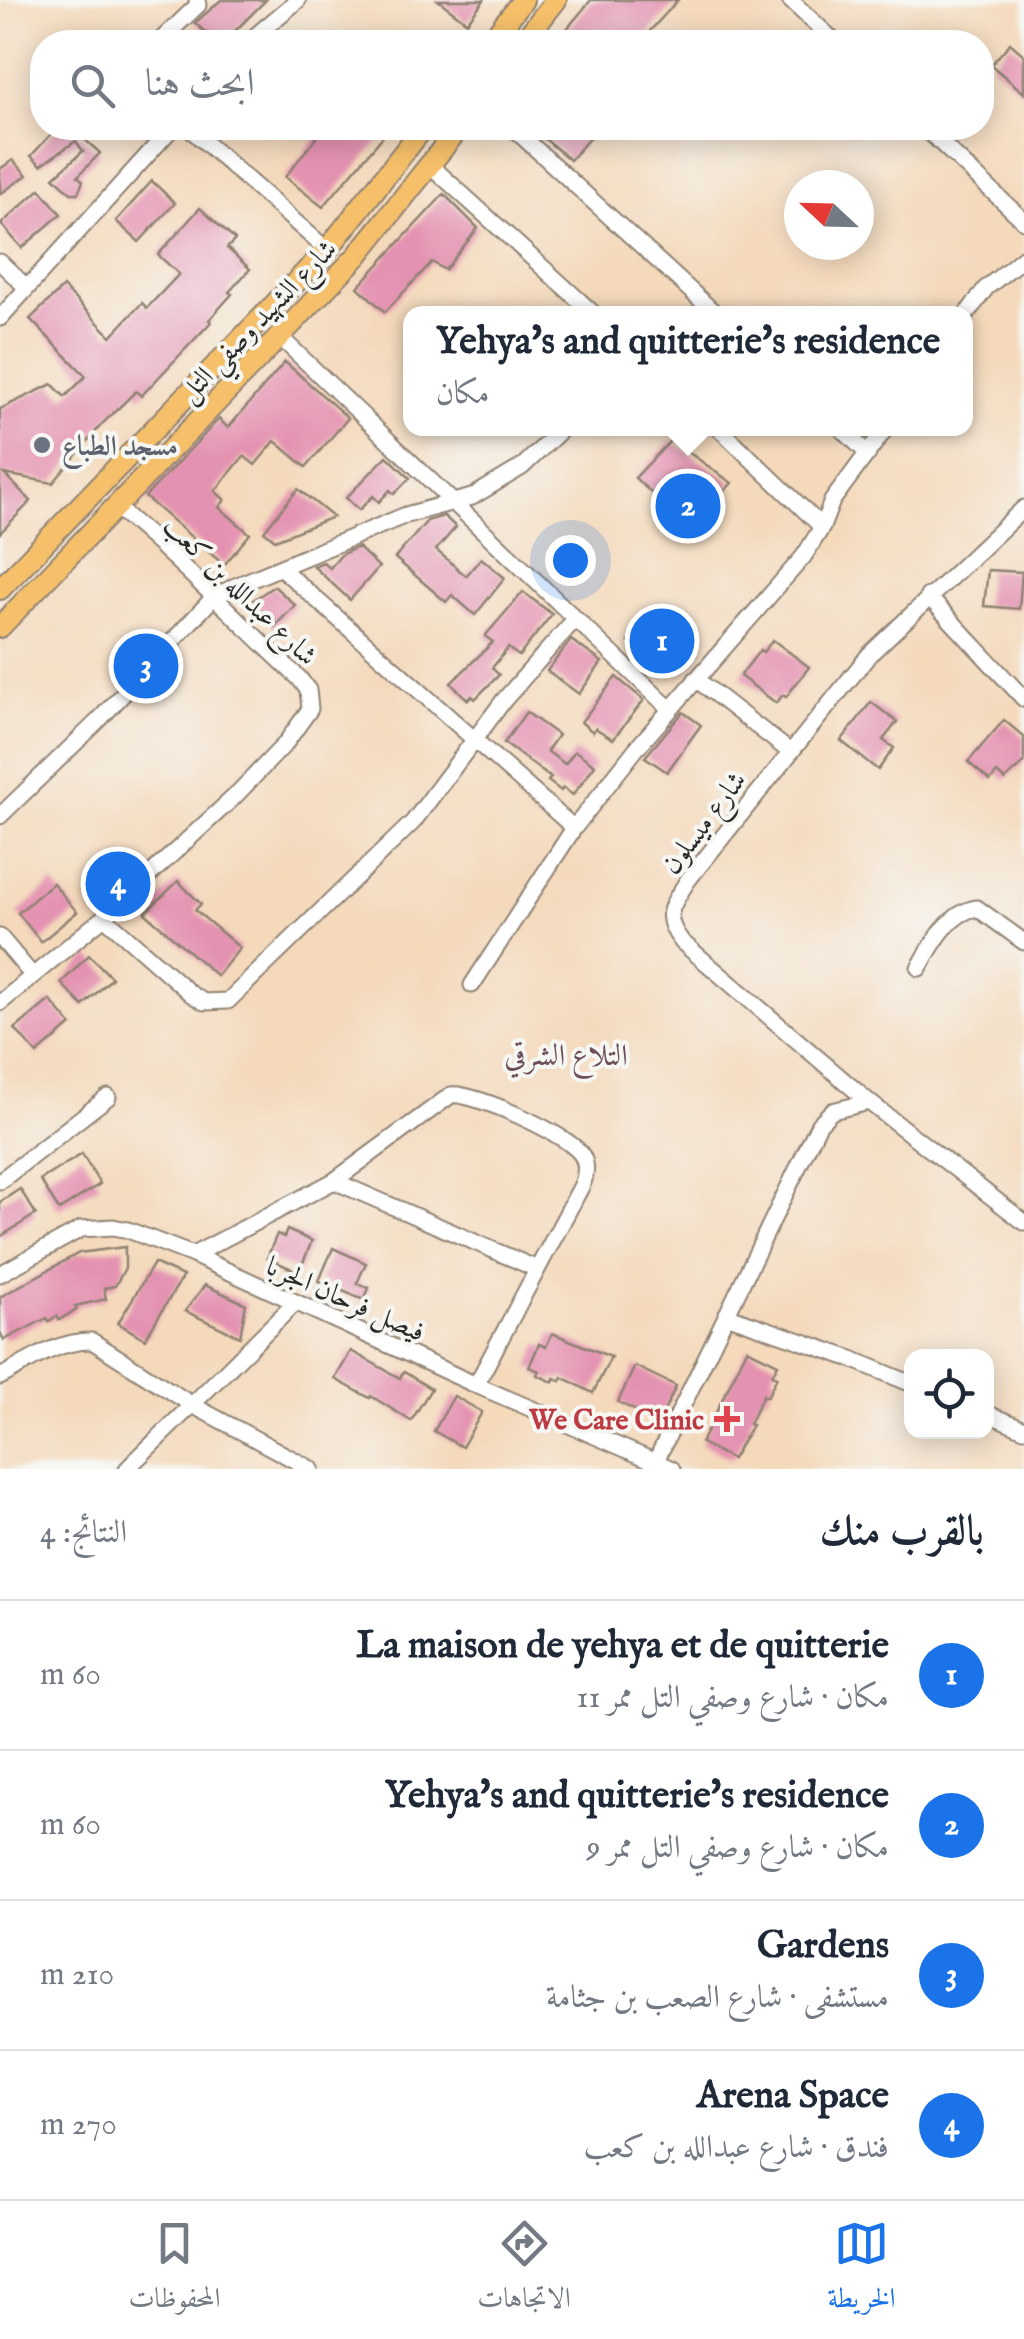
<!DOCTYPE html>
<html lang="ar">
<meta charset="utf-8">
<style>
:root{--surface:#fff;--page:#f2f2f3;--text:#1f2937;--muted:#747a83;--line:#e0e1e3;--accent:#1a73e8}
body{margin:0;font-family:"IM FELL English",Amiri,serif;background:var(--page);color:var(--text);direction:rtl}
.controls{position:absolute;right:30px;bottom:30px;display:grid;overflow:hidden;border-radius:20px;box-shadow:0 5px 25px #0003}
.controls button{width:90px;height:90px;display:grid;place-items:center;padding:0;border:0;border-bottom:2px solid var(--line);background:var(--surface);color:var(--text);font:50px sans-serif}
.compass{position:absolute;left:784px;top:170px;width:90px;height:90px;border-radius:50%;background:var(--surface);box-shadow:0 5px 25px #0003;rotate:292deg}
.you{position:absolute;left:570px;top:560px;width:35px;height:35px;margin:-25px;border:8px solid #fff;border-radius:50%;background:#1a73e8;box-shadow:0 0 0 15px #1a73e833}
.badge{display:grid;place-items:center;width:65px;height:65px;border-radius:50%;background:var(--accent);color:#fff;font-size:32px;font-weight:700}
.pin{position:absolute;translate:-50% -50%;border:5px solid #fff;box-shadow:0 2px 10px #0006}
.popup{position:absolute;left:403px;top:306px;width:570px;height:130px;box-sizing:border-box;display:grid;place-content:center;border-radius:20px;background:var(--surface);filter:drop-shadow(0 2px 8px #0005);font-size:32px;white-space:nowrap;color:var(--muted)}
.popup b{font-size:38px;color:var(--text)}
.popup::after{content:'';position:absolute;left:50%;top:100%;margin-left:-20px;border:20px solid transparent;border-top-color:var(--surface)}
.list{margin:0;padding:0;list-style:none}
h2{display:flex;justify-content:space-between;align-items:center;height:130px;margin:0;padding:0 40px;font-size:42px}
h2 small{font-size:32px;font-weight:400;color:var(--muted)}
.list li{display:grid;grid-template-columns:65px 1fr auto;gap:30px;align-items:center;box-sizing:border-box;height:150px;padding:0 40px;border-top:2px solid var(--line)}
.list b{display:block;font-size:38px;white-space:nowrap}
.list p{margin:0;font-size:32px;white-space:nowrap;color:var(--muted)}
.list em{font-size:32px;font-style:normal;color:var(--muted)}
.icon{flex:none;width:55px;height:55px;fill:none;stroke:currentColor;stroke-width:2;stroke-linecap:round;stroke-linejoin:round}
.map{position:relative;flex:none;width:1024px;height:1469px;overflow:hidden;direction:ltr}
.search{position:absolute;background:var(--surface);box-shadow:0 5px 25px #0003;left:30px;right:30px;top:30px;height:110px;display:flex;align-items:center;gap:25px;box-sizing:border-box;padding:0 35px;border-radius:40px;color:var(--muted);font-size:38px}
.sheet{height:730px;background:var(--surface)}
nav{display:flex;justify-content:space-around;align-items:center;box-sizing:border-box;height:140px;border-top:2px solid var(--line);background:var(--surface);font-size:28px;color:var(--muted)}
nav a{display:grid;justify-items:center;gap:5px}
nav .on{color:var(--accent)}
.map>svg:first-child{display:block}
.building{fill:#e492b1}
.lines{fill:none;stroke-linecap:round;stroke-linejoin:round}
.minor-casing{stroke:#908273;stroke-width:19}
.major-casing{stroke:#908273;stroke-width:24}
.minor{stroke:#fff;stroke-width:15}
.major{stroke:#f6c06b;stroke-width:20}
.worship-dot{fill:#6b7280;stroke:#f6f6f2;stroke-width:4}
.health-dot{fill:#e0444e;stroke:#f6f6f2;stroke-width:4}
.labels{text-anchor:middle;stroke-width:8;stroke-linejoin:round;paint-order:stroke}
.street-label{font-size:28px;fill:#2b2b2b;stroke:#f6f6f2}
.worship-label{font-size:28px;font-weight:bold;fill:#5b616d;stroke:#f6f6f2;text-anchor:start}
.health-label{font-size:28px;font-weight:bold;fill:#be3a42;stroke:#f6f6f2;text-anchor:end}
.neighbourhood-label{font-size:30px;fill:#6c4f5a;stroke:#f6f6f2}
</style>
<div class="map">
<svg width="1024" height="1469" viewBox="0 0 1024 1469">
<rect width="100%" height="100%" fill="#f6f6f2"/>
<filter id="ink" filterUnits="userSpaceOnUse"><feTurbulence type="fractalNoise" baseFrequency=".01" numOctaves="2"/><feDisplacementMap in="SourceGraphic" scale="20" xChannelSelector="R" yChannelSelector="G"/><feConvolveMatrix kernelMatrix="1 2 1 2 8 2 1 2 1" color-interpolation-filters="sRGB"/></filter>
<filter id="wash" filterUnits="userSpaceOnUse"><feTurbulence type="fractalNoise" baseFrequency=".0048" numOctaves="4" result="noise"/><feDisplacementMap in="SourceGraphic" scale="40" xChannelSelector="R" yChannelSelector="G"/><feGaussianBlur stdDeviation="2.25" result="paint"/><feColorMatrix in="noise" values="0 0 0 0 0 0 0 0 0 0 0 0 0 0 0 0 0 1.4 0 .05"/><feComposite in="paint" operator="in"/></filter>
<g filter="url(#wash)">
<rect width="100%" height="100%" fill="#f4d9bb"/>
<g id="blocks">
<!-- building -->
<g class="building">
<path d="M 221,0 L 266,0 L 237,29 L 222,42 L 216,42 L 195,23 Z"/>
<path d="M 438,0 L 484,0 L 467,22 Z"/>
<path d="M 591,0 L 678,0 L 640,42 L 556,42 Z"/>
<path d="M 1010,43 L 1024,55 L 1024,93 L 991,65 Z"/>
<path d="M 57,128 L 72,128 L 100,153 L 78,176 L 83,181 L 78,193 L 71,193 L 54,177 L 83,151 L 76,141 L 41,165 L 31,156 Z"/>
<path d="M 312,128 L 390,128 L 323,207 L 285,177 L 319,134 Z"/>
<path d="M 544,128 L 598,128 L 570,160 L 539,134 Z"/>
<path d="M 13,160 L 27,175 L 0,194 L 0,169 Z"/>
<path d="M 152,181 L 175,203 L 139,242 L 116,221 Z"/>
<path d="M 40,189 L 61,214 L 22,248 L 1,224 Z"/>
<path d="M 444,194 L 478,228 L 445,270 L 432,262 L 385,312 L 358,287 Z"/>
<path d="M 200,208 L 235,240 L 227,248 L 250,269 L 229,292 L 232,294 L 209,320 L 211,322 L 141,396 L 136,391 L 102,424 L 53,483 L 4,474 L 31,501 L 0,533 L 0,409 L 52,384 L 65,397 L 86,376 L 30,319 L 63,287 L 111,336 L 142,303 L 147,308 L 179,274 L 158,255 Z"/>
<path d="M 285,362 L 348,418 L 306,467 L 275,441 L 255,465 L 244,456 L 215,491 L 225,500 L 219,507 L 250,534 L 224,565 L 145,497 L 219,419 L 228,428 Z"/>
<path d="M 671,440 L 732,483 L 690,528 L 635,478 Z"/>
<path d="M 387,456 L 410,478 L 394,494 L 390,490 L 379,502 L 373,496 L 359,510 L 346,498 Z"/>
<path d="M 298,489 L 333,517 L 275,540 L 264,531 Z"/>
<path d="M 444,516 L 456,527 L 436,550 L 466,576 L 481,558 L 505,578 L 475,615 L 452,595 L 446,602 L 395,558 L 427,521 Z"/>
<path d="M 358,547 L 379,567 L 350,600 L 313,566 L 323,562 L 330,568 L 342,554 Z"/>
<path d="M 988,570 L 1022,572 L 1019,609 L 984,606 Z"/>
<path d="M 274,586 L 295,605 L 274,627 L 246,605 Z"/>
<path d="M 523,592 L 552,614 L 519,656 L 508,648 L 492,668 L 499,675 L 475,699 L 472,696 L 468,700 L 451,683 L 493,642 L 485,636 Z"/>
<path d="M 657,608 L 695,639 L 666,673 L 629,642 Z"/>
<path d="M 571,640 L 602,662 L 579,694 L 547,671 Z"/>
<path d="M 773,640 L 809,667 L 786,697 L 783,695 L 776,703 L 740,676 L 760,650 L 763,652 Z"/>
<path d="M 616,677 L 644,700 L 613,739 L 595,728 L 593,732 L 581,722 Z"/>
<path d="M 871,702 L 897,722 L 883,740 L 894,748 L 878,770 L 841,741 Z"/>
<path d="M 526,712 L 558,735 L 547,751 L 565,764 L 575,751 L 595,765 L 573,795 L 563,788 L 561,791 L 548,781 L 551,778 L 504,743 Z"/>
<path d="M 683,712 L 701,725 L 667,772 L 645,757 Z"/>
<path d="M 1004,720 L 1024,737 L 1024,763 L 1005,780 L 997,773 L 990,781 L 968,762 Z"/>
<path d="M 178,881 L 201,904 L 195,910 L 240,948 L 217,976 L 145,913 Z"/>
<path d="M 53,883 L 77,912 L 41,942 L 18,913 Z"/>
<path d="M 89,955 L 112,978 L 83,1006 L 61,983 Z"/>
<path d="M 50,1000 L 71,1025 L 37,1054 L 15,1029 Z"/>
<path d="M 82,1154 L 100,1184 L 59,1210 L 40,1180 Z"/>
<path d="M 20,1189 L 36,1214 L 0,1237 L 0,1202 Z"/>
<path d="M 287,1230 L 312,1241 L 299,1272 L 267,1258 L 277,1234 L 284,1237 Z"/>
<path d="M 125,1247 L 125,1268 L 115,1286 L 104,1288 L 106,1299 L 75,1306 L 77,1309 L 59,1320 L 57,1316 L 49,1321 L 47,1318 L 4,1340 L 0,1332 L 0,1297 L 79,1253 Z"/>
<path d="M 333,1248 L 366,1263 L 357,1283 L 369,1288 L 364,1300 L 319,1281 Z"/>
<path d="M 154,1263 L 183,1276 L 145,1339 L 118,1323 Z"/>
<path d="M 205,1285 L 246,1304 L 240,1337 L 185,1311 Z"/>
<path d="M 552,1333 L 611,1357 L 593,1393 L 562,1377 L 561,1381 L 554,1378 L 553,1382 L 537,1375 L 539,1371 L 529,1367 L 539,1344 L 546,1347 Z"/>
<path d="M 747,1349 L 778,1364 L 772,1375 L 777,1377 L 767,1397 L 763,1395 L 749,1424 L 752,1425 L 732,1459 L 701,1443 Z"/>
<path d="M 351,1351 L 400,1378 L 404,1372 L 431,1389 L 411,1421 L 371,1396 L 370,1398 L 335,1379 Z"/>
<path d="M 635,1366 L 676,1386 L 659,1422 L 618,1402 Z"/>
<path d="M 454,1396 L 482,1412 L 462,1447 L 434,1431 Z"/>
</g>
</g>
</g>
<g filter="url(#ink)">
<use href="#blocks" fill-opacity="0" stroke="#908273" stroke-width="2.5"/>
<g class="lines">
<!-- minor casing -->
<g class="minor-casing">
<g id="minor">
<path d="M 790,0 L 835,42"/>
<path d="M 159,42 L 198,5 L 197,0"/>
<path d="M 248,42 L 298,0"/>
<path d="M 189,128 L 327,250"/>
<path d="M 513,128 L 716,314"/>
<path d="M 925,128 L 1024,221"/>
<path d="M 430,165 L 594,314"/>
<path d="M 0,262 L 26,287"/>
<path d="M 966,315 L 986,288 L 1024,257"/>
<path d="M 0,318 L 172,128"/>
<path d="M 280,337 L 670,709"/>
<path d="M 719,428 L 822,527"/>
<path d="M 841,428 L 868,454"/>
<path d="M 1024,508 L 869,655 L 688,880 C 672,906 661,915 682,942 L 869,1102 L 1024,1222"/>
<path d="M 281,568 L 574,828"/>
<path d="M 928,596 L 1024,699"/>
<path d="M 696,679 L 789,751"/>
<path d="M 0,816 L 98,721 L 213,598 L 233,587 L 406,515 L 472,497 L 522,467 L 563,428"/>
<path d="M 104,917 L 191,994 L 204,1002 L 228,1001 L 413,822 L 504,700 L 575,619"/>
<path d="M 0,937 L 32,975"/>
<path d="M 919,968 C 932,945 949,912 977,908 L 1024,942"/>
<path d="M 472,985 L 574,828 L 636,749 L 804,556 L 822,527 L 832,501 L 886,428"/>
<path d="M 0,1003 L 104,917 L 234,797 L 285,744 L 310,709 L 308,690 L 299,678 C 237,621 181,561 117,508"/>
<path d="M 0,1181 L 108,1097"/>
<path d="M 334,1181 L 537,1269"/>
<path d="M 193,1255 L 334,1181 L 451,1095 C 474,1092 567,1134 581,1154 C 588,1164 586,1175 582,1185 L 476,1385"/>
<path d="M 0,1274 L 81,1229 L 113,1227 L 128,1230 L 193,1255 L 476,1385 L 672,1469"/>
<path d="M 726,1315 L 849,1358 L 912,1384"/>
<path d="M 0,1377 C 28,1362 59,1340 92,1341 L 194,1406 L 311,1469"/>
<path d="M 986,1413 L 1024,1429"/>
<path d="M 127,1469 L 295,1303"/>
<path d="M 652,1469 L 819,1124 L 832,1111 L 869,1102"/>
</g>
</g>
<!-- major casing -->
<g class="major-casing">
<g id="major">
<path d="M 490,42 L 523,0"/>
<path d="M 523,42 L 556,0"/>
<path d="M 0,589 L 327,250 L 423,128"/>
<path d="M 0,627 L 357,256 L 459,128"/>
</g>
</g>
<!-- minor -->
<use href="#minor" class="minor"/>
<!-- major -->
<use href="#major" class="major"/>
</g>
</g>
<!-- markers -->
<circle class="worship-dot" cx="42" cy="445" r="10"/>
<path class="health-dot" d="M722 1404h10v10h10v10h-10v10h-10v-10h-10v-10h10z"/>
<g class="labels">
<!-- street labels -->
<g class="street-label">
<text transform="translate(257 320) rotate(-46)" y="10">شارع الشهيد وصفي التل</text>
<text transform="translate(241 590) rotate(44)" y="10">شارع عبدالله بن كعب</text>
<text transform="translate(703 822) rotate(-53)" y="10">شارع ميسلون</text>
<text transform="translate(346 1298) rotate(24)" y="10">فيصل فرحان الجربا</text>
</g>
<!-- worship labels -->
<g class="worship-label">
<text x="62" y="455">مسجد الطباع</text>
</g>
<!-- health labels -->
<g class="health-label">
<text x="704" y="1429">We Care Clinic</text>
</g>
<!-- neighbourhood labels -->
<g class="neighbourhood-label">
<text x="566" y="1065">التلاع الشرقي</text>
</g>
</g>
</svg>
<div class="controls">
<button><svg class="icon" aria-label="locate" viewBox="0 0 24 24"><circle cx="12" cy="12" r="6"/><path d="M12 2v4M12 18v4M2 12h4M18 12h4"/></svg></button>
</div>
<svg class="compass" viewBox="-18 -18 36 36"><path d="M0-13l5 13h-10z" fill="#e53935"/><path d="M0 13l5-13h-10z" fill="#747a83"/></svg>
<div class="you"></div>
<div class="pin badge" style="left:662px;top:641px">1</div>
<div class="pin badge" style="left:688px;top:506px">2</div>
<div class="popup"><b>Yehya's and quitterie's residence</b>مكان</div>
<div class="pin badge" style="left:146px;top:666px">3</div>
<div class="pin badge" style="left:118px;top:884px">4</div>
<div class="search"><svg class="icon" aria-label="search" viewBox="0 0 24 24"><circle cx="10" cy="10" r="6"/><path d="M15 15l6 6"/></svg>ابحث هنا</div>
</div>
<section class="sheet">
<h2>بالقرب منك<small>النتائج: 4</small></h2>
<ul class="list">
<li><span class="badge">1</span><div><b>La maison de yehya et de quitterie</b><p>مكان · شارع وصفي التل ممر 11</p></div><em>60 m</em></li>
<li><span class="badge">2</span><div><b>Yehya's and quitterie's residence</b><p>مكان · شارع وصفي التل ممر 9</p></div><em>60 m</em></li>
<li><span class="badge">3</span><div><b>Gardens</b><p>مستشفى · شارع الصعب بن جثامة</p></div><em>210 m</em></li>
<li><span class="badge">4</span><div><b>Arena Space</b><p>فندق · شارع عبدالله بن كعب</p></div><em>270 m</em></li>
</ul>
</section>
<nav>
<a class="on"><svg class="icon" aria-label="map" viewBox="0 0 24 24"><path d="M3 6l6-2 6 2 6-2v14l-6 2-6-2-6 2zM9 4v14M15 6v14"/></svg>الخريطة</a>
<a><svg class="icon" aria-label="directions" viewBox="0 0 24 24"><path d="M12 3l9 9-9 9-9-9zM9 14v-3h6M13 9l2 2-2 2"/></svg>الاتجاهات</a>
<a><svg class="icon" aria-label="saved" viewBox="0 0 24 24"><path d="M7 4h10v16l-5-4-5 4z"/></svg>المحفوظات</a>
</nav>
